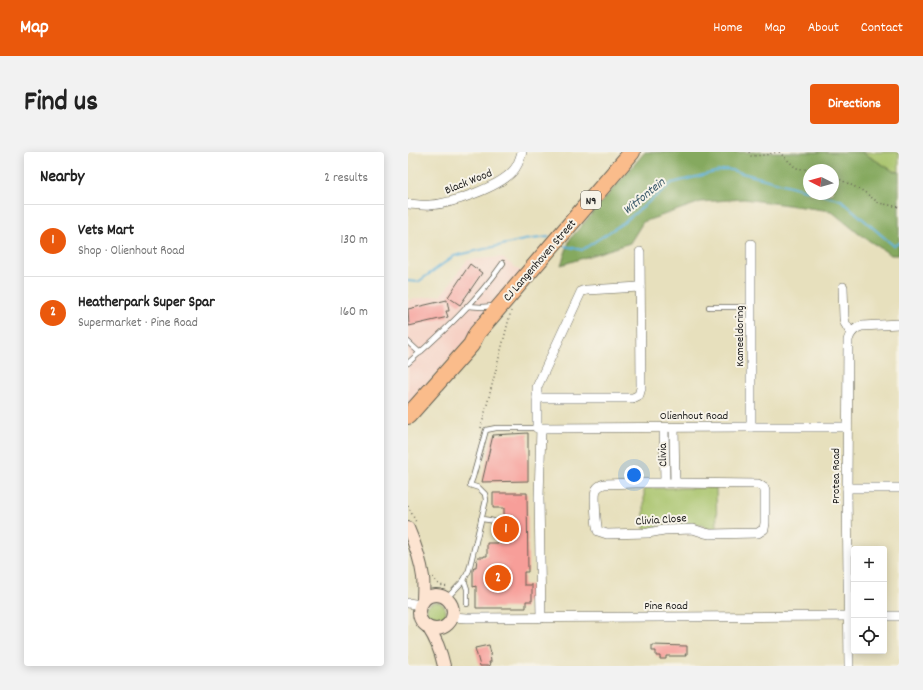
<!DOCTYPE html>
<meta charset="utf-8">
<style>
:root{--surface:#fff;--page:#f2f2f2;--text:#222;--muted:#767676;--line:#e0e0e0;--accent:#ea580c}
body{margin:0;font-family:Dekko,sans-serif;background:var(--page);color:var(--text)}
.controls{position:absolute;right:12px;bottom:12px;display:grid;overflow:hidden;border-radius:4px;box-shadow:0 2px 10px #0003}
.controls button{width:36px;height:36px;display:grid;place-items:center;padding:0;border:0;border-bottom:1px solid var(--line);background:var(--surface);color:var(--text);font:20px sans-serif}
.compass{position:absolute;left:395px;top:12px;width:36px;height:36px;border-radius:50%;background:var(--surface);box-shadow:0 2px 10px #0003;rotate:276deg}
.you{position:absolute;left:226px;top:323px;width:14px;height:14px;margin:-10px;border:3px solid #fff;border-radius:50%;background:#1a73e8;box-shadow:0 0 0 6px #1a73e833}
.badge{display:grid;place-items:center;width:26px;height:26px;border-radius:50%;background:var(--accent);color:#fff;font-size:13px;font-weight:700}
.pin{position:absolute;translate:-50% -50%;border:2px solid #fff;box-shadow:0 1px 4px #0006}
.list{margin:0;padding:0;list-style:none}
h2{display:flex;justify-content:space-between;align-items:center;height:52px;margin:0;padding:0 16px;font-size:17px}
h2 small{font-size:13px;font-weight:400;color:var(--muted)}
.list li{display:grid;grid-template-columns:26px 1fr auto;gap:12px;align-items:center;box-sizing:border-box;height:72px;padding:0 16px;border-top:1px solid var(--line)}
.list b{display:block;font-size:15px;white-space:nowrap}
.list p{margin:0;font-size:13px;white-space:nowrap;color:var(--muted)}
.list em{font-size:13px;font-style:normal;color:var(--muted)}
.icon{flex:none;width:22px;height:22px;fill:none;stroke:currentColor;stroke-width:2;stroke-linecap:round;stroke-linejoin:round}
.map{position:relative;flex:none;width:491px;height:514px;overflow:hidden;border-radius:4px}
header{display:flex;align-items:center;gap:24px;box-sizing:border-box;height:56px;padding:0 20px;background:var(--accent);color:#fff}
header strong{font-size:19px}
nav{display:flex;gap:22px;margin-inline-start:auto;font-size:14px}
.intro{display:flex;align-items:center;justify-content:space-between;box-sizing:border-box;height:96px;padding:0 24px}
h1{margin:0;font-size:28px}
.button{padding:10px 18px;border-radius:4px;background:var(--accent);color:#fff;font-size:14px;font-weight:700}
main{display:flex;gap:24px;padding:0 24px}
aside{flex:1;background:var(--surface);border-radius:4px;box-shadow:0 2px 10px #0003}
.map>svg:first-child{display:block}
.built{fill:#f6d1c5}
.green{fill:#a7c36a;stroke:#627043}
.forest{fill:#85a95e;stroke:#50623d;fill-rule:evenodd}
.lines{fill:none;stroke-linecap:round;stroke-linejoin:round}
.stream{stroke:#61b2dc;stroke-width:2}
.building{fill:#f79e99}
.lane-casing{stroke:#636154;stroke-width:6}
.street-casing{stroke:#636154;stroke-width:10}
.secondary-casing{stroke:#636154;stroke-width:14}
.highway-casing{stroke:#636154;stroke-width:18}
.path{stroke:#636154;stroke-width:1.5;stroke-dasharray:1 3;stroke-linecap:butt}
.lane{stroke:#fff;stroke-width:4.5}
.street{stroke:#fff;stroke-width:9}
.secondary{stroke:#fde4d1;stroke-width:12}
.highway{stroke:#fabc8b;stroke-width:16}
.labels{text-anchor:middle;stroke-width:4;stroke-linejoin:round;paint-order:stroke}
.shield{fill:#f7f3e8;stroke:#5e5c59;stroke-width:1}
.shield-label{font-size:11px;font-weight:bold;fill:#1c1c1c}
.street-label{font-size:12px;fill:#1c1c1c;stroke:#f7f3e8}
.water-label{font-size:13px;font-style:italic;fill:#385869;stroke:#f7f3e8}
</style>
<header>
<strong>Map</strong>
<nav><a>Home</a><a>Map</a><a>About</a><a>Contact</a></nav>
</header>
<div class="intro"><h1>Find us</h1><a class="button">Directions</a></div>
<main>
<aside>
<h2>Nearby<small>2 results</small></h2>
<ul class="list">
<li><span class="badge">1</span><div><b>Vets Mart</b><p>Shop · Olienhout Road</p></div><em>130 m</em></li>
<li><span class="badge">2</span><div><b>Heatherpark Super Spar</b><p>Supermarket · Pine Road</p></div><em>160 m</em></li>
</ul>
</aside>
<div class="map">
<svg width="491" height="514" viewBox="0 0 491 514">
<rect width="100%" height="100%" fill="#f7f3e8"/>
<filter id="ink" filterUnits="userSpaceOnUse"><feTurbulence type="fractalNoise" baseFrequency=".025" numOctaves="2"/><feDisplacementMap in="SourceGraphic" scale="8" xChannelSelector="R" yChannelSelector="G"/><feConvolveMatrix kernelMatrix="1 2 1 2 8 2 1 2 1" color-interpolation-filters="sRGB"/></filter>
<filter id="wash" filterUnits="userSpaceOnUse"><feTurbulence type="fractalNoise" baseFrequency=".012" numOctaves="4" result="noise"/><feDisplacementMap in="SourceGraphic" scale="16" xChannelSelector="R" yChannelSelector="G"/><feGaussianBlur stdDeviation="0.9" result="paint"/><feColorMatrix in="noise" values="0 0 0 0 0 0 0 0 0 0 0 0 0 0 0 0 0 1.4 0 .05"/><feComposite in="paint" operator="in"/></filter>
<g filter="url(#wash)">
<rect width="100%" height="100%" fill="#e7e0bd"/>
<!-- built -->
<path class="built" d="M 93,105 L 118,123 L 0,253 L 0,148 L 34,143 L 59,108 Z"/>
<!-- green -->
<g class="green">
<path d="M 454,0 L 491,0 L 491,20 L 485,19 Z"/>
<path d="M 236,336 L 308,336 L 309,377 L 299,377 L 294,373 L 251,373 L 246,377 L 236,377 Z"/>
<circle cx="28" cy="460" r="10"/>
</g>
<!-- forest -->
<path class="forest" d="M 237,0 L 454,0 L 485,19 L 491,20 L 491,103 L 483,103 L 451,82 L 423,59 L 336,47 L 293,50 L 235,70 L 222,91 L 153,113 L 162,87 ZM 401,18 L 425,18 L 425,42 L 401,42 Z"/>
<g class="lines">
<!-- stream -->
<g class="stream">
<path d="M 411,42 L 433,48 L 486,94 L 491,91"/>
<path d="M 157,94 L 174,98 L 215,71 L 264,31 L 319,17 L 401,39"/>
<path d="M 0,129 L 10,130 L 46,104 L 116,88 L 141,85"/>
</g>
</g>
<g id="blocks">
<!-- building -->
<g class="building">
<path d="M 62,112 L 74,121 L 52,153 L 40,145 Z"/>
<path d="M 39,148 L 41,159 L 38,159 L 40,165 L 1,174 L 0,157 Z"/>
<path d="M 120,281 L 120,329 L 74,330 L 85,283 Z"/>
<path d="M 85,341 L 119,341 L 120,420 L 116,420 L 116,433 L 124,433 L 124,449 L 118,449 L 118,456 L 68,456 L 68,434 L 65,435 L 65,418 L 66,415 L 68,415 L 69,407 L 70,405 L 76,405 L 76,404 L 79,404 L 79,391 L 96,391 L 96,356 L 85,356 Z"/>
<path d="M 81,493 L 83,502 L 82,502 L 83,510 L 81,510 L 82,514 L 72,514 L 67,496 Z"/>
<path d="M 244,493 L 279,494 L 279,502 L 277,502 L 278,504 L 258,504 L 258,507 L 252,507 L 252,504 L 248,504 L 248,499 L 244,499 Z"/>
</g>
</g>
</g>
<g filter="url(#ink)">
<use href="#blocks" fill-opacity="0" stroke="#636154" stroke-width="1"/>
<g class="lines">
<!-- lane casing -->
<g class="lane-casing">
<g id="lane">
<path d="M 59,154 L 74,155 L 85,154"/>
<path d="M 301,155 L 343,155"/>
<path d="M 0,190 L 12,201"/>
<path d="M 0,211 C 34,181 69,149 95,111"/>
<path d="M 73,367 C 90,369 89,368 89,384"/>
<path d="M 56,428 L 59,437 L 59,452"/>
<path d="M 38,447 L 56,428 L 61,418 L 78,348 L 77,342 L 71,336 L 62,333 L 65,325 L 78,278 L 88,276 L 129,276"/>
</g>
</g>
<!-- street casing -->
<g class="street-casing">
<g id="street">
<path d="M 0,52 C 7,52 15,54 22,53 C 43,52 91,35 105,19 C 110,14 112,7 114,0"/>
<path d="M 343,92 L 343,275"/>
<path d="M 232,135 L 179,138 L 174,139 L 173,140 L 129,235 L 129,276 L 343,275 L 439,275"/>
<path d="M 435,135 L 436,166 L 437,171 L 443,181"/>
<path d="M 129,246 L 225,246 L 231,243 L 233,236 L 232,100"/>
<path d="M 133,276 L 131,346 L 133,466"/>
<path d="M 256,276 L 257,331"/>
<path d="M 266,276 L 267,331"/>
<path d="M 228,331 L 267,331 L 350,332 L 356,336 L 357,339 L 357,371 L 356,377 L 350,381 L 302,382 L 297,381 L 285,377 L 256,378 L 240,381 L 199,382 L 190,379 C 188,373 186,343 188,338 C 190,334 193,333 196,332 Z"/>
<path d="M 439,336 L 491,336"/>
<path d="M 0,451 L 13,453"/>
<path d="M 476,464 L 491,464"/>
<path d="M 44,465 L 59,466 L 446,464"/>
<path d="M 441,514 L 439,336 L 440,188 C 442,181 446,176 454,174 L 491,172"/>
</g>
</g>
<!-- secondary casing -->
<g class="secondary-casing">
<g id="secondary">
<path d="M 0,376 C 6,390 13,409 15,425 C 16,433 15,442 15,450"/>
<circle cx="28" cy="460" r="17"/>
<path d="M 20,475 C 28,487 33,500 36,514"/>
</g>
</g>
<!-- highway casing -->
<g class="highway-casing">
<path id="highway" d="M 0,264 L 63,193 L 69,181 L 224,0"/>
</g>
<!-- path -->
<g class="path">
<path d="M 341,0 L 343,4 L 357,3 L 370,0"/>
<path d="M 371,0 L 388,16 L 402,18"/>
<path d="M 425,24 L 455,39 L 471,51 L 491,55"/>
<path d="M 73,276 L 103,159"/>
<path d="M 0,354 L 8,370"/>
<path d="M 25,425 C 29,432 33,434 41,435"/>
</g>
<!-- lane -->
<use href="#lane" class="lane"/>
<!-- street -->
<use href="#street" class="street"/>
<!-- secondary -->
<use href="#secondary" class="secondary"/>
<!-- highway -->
<use href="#highway" class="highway"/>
</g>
</g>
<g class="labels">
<!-- shield labels -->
<rect class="shield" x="173" y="39" width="20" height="18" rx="3"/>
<g class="shield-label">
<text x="183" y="52">N9</text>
</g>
<!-- street labels -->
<g class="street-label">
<text transform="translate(60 29) rotate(-22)" y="4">Black Wood</text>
<text transform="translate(131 108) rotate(-49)" y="4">CJ Langenhoven Street</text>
<text transform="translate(331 184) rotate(-90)" y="4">Kameeldoring</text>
<text x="286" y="267">Olienhout Road</text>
<text transform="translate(254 303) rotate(-91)" y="4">Clivia</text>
<text transform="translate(427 324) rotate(-90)" y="4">Protea Road</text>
<text transform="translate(253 367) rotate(-4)" y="4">Clivia Close</text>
<text x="258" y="457">Pine Road</text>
</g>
<!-- water labels -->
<g class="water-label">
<text transform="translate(235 43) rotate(-39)" y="5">Witfontein</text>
</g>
</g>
</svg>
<div class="controls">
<button>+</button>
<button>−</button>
<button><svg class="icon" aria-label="locate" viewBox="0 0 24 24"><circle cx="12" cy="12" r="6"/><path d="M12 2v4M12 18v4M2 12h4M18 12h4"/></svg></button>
</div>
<svg class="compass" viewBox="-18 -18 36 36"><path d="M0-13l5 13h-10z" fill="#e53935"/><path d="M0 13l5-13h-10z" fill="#767676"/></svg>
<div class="you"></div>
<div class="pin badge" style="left:98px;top:377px">1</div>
<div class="pin badge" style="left:90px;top:426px">2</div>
</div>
</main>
